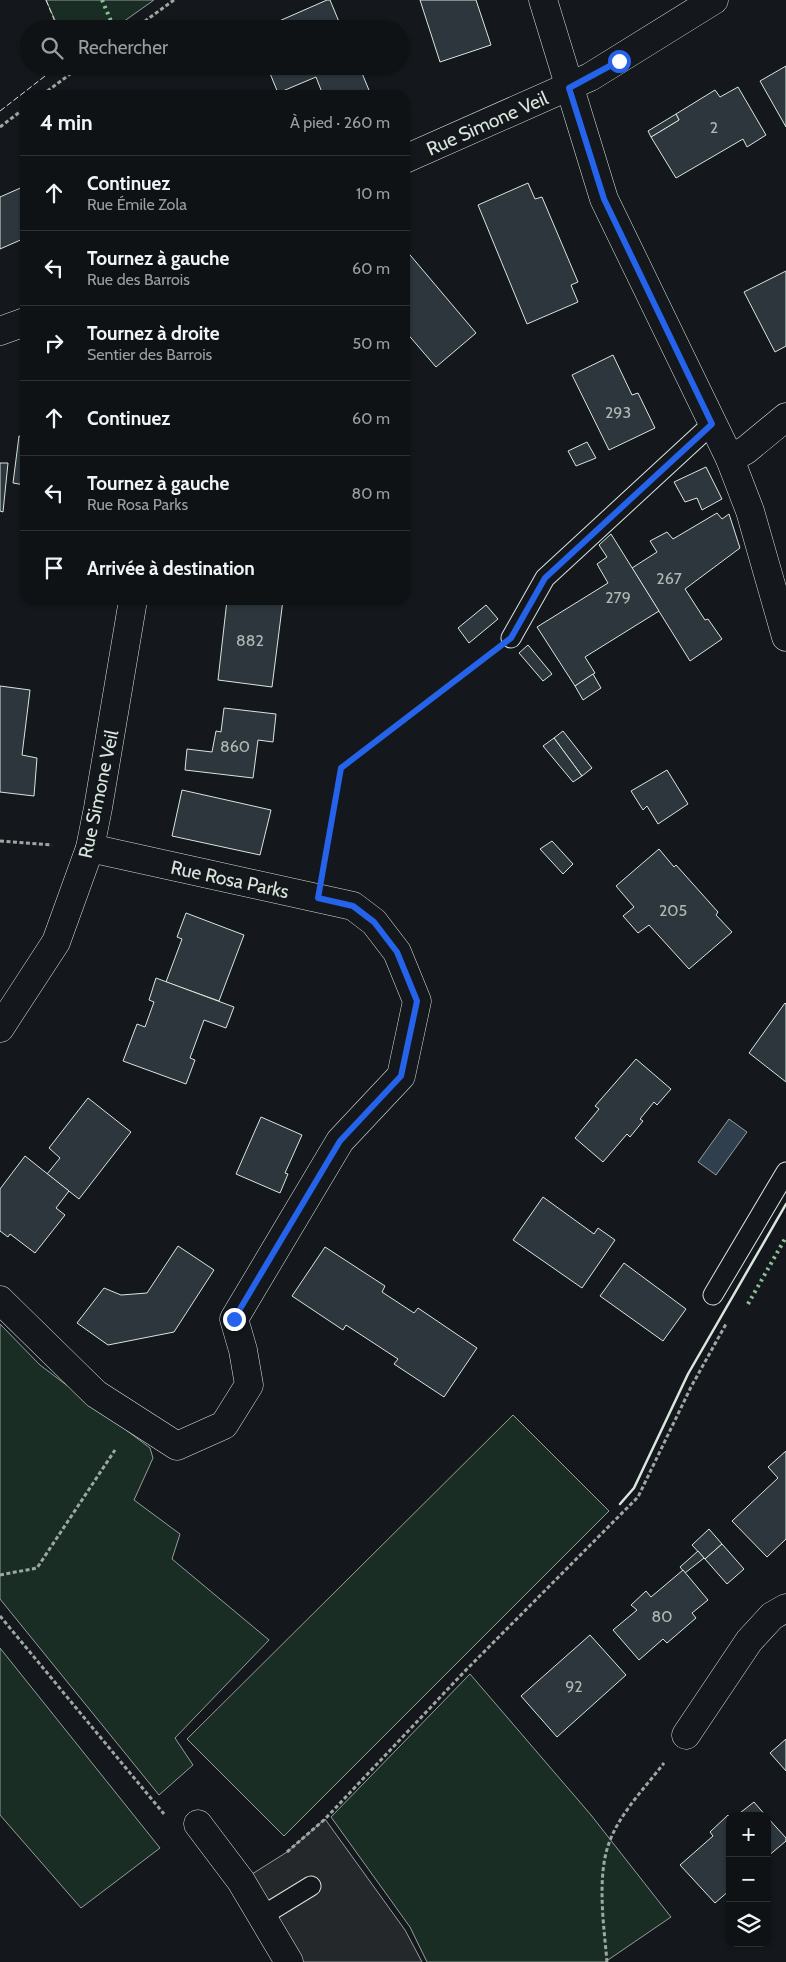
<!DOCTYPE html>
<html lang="fr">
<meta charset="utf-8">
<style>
:root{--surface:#0f1215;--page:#1d2022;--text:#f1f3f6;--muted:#9b9ea0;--line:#2f3234}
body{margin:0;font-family:Cabin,sans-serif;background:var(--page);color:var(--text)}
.controls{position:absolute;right:15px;bottom:15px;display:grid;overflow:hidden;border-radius:10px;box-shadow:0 1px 4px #0004}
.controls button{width:45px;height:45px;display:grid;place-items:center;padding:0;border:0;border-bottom:1px solid var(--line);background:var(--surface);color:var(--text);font:25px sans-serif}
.stop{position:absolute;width:15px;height:15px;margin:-11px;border:4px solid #2563eb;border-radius:50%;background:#fff}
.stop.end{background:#2563eb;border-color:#fff;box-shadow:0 1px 5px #0008}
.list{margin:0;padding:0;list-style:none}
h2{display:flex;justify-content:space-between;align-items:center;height:65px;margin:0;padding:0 20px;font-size:21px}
h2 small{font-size:16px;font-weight:400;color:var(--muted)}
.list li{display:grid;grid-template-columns:32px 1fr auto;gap:15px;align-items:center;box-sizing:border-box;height:75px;padding:0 20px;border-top:1px solid var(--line)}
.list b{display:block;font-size:19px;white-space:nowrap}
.list p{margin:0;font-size:16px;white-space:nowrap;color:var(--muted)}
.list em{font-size:16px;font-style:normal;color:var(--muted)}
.icon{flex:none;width:28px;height:28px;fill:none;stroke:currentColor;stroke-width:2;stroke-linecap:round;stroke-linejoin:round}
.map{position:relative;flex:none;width:786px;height:1962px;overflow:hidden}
.search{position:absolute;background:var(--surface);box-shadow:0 1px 4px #0004;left:20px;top:20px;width:390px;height:55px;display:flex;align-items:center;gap:12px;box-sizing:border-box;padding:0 18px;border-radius:28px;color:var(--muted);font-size:19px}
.panel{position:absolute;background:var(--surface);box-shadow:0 1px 4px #0004;left:20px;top:90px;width:390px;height:515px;border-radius:15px}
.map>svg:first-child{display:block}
.green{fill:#1a2d24;stroke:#939e99}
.parking{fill:#24282b;stroke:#939e99}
.water{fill:#2f3f4d;stroke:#939e99}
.building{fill:#2c363c;stroke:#d8e6dc}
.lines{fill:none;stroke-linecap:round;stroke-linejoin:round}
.lane-casing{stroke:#d8e6dc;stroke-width:21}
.street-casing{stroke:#d8e6dc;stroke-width:29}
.path{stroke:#9da8a2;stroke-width:3;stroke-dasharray:4 2.5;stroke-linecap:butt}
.lane{stroke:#14181c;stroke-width:19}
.street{stroke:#14181c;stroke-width:28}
.hedge{stroke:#8ac095;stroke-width:4;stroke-dasharray:2.5 4;stroke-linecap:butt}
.fence{stroke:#d8e6dc;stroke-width:1;stroke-dasharray:6 2.5;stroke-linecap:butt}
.wall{stroke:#d8e6dc;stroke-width:2.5}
.route{stroke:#2563eb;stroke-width:6}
.labels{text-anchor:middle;stroke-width:4;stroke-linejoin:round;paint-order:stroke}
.number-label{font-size:16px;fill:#adbab4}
.street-label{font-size:19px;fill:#d8e6dc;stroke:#14181c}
</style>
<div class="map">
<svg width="786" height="1962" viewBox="0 0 786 1962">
<rect width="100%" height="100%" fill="#14181c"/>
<!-- green -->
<g class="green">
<path d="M 46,0 L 154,0 L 113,29 L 59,29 Z"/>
<path d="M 0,1324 L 40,1365 L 150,1448 L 153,1458 L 134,1500 L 180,1534 L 172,1559 L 269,1640 L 175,1738 L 193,1765 L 159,1795 L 0,1599 Z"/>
<path d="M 513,1415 L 609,1511 L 284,1836 L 187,1739 Z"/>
<path d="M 0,1648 L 160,1848 L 81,1908 L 0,1815 Z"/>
<path d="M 470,1674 L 591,1815 L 671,1917 L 605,1962 L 427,1962 L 410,1927 L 331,1817 Z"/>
</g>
<!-- parking -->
<path class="parking" d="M 325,1819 L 405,1930 L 422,1962 L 289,1962 L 241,1881 L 287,1852 Z"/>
<!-- water -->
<path class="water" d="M 729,1119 L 747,1132 L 716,1175 L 698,1162 Z"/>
<!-- building -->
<g class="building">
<path d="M 327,0 L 330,0 L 342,29 L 261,29 Z"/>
<path d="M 420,0 L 476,0 L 491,45 L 440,62 Z"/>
<path d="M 267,66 L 359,66 L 371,95 L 323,95 L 316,77 L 278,93 Z"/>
<path d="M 786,66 L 786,127 L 760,81 Z"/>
<path d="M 738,87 L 766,135 L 747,147 L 743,139 L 676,178 L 651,137 L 679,120 L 676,114 L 715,90 L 720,97 Z"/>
<path d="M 676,114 L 679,120 L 651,137 L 648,131 Z"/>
<path d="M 528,183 L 535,199 L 542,197 L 578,282 L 571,285 L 578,302 L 527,324 L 478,205 Z"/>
<path d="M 25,186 L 25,238 L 0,249 L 0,197 Z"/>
<path d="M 405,249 L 476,333 L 436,367 L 405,331 Z"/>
<path d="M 786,271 L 786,346 L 775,352 L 744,292 Z"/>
<path d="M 613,355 L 632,395 L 638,393 L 655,428 L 609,450 L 572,375 Z"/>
<path d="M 19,436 L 25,437 L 25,485 L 13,483 Z"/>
<path d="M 587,442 L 596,458 L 576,466 L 568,451 Z"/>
<path d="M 0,463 L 8,463 L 3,512 L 0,511 Z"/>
<path d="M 706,467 L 722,499 L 702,510 L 697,498 L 685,502 L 674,482 Z"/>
<path d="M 717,513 L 722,519 L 729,514 L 740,548 L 685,589 L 705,620 L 708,619 L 722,639 L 690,661 L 632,568 L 657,552 L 650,541 L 667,532 L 673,539 Z"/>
<path d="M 611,534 L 659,611 L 585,657 L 595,673 L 575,686 L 537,627 L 608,583 L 597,564 L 607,557 L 599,545 Z"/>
<path d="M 227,600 L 283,600 L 272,687 L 218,680 Z"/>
<path d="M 486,605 L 498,619 L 469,643 L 458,628 Z"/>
<path d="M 528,645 L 552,674 L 543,681 L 519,653 Z"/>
<path d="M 593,674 L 601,688 L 583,700 L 575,686 Z"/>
<path d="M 0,686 L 30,690 L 22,755 L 37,758 L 34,796 L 0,792 Z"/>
<path d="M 224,708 L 276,714 L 273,742 L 258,740 L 253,778 L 185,770 L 187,749 L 212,752 L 216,731 L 221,732 Z"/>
<path d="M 563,731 L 592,768 L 582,776 L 554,738 Z"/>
<path d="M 554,738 L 582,776 L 573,782 L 543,746 Z"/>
<path d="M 667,770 L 688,804 L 658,824 L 647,806 L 643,810 L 631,791 Z"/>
<path d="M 182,790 L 271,810 L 260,855 L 172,836 Z"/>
<path d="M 552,841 L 573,864 L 563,874 L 540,849 Z"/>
<path d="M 659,849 L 674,867 L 676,865 L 718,912 L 716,915 L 732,932 L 689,969 L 649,925 L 638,933 L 623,916 L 634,907 L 616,886 Z"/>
<path d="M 186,913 L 244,935 L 219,1001 L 166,982 L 182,939 L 177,937 Z"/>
<path d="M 156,978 L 234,1007 L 226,1028 L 204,1020 L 190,1058 L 195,1060 L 186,1084 L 123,1061 L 137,1024 L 145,1027 L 154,1002 L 149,1000 Z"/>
<path d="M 785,1003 L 786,1004 L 786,1082 L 749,1053 Z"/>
<path d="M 636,1059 L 671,1089 L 657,1105 L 654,1102 L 640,1119 L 643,1121 L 630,1137 L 627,1134 L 603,1162 L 575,1138 L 599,1109 L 595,1106 Z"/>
<path d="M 88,1098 L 131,1132 L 79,1199 L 47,1174 L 60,1158 L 49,1148 Z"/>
<path d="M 261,1117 L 302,1135 L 285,1173 L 288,1174 L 280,1193 L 236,1174 Z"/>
<path d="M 25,1156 L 69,1191 L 56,1208 L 65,1215 L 35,1253 L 10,1234 L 8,1237 L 0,1231 L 0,1189 Z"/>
<path d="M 543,1197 L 594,1234 L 598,1228 L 615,1240 L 582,1288 L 513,1240 Z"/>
<path d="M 178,1246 L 214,1270 L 174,1332 L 108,1345 L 77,1323 L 104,1288 L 121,1295 L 147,1293 Z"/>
<path d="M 325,1247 L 385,1286 L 382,1292 L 414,1313 L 418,1308 L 477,1348 L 444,1397 L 394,1364 L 398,1359 L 346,1325 L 343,1330 L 292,1296 Z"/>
<path d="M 624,1263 L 686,1309 L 663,1341 L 600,1296 Z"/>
<path d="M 786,1451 L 786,1539 L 767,1557 L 732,1521 L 778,1478 L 768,1467 Z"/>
<path d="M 709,1529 L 722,1544 L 705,1559 L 692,1545 Z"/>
<path d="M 722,1544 L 744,1569 L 727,1584 L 705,1559 Z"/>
<path d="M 698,1551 L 704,1558 L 685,1573 L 680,1567 Z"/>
<path d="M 683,1570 L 708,1600 L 692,1613 L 696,1618 L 667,1643 L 663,1639 L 639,1660 L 613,1630 L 637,1610 L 631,1605 L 646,1591 L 651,1597 Z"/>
<path d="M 590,1635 L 626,1675 L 557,1737 L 521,1696 Z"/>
<path d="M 786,1739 L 786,1771 L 770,1753 Z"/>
<path d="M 754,1802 L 766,1816 L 736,1816 Z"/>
<path d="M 728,1815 L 730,1817 L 730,1890 L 715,1903 L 680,1865 L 713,1836 L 710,1832 Z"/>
<path d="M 767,1817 L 786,1838 L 786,1841 L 767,1857 Z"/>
</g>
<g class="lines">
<!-- lane casing -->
<g class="lane-casing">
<g id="lane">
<path d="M 511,638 L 545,578 L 712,424"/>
<path d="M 713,1295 L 786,1172"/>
<path d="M 262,1916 L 311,1886"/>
</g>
</g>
<!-- street casing -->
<g class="street-casing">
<g id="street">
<path d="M 543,0 L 604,199 L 730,459 L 750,511 L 786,637"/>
<path d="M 405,159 L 590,77 L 714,0"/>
<path d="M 0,331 L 25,322"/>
<path d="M 730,459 L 746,450 L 786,417"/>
<path d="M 0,1028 L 56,942 L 90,848 L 98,808 L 133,600"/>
<path d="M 0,1300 L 96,1394 L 177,1446 L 224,1425 L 249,1385 L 243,1350 L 234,1319 L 340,1141 L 401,1076 L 417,1001 L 397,952 L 374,922 L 353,906 L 90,848"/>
<path d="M 686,1735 L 749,1641 L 772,1616 L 786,1608"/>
<path d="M 198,1824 L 241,1881 L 289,1962"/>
</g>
</g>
<!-- path -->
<g class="path">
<path d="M 134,29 L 174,0"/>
<path d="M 42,95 L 81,66"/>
<path d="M 0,127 L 25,108"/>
<path d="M 0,841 L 52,845"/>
<path d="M 324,862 L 341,768 L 486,657"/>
<path d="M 0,1575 L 37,1568 L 115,1450"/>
<path d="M 0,1616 L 164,1814"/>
<path d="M 287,1852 L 325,1819 L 464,1672 L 638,1497 L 691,1387 L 726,1324"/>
<path d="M 607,1962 C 604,1927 597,1880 608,1846 C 618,1815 644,1789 664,1763"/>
</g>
<!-- lane -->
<use href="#lane" class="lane"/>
<!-- street -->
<use href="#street" class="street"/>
<!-- hedge -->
<g class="hedge">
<path d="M 102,0 L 114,28"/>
<path d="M 748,1304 L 786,1237"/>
</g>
<!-- fence -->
<g class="fence">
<path d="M 46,0 L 58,29"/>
<path d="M 0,111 L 58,66"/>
</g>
<!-- wall -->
<path class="wall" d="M 620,1504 L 634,1488 L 688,1374 L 786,1204"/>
</g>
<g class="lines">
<!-- route -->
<path class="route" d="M 234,1319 L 340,1141 L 401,1076 L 417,1001 L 397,952 L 374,922 L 353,906 L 318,898 L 341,768 L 511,638 L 545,578 L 712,424 L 604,199 L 569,88 L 619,61"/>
</g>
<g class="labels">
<!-- number labels -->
<g class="number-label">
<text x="714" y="133">2</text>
<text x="618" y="418">293</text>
<text x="669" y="584">267</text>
<text x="618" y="603">279</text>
<text x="250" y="646">882</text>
<text x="235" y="752">860</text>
<text x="673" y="916">205</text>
<text x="662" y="1622">80</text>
<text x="574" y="1692">92</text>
</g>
<!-- street labels -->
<g class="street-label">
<text transform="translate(487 123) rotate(-24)" y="7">Rue Simone Veil</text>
<text transform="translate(98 794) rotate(-78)" y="7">Rue Simone Veil</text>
<text transform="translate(230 879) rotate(12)" y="7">Rue Rosa Parks</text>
</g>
</g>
</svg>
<div class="controls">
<button>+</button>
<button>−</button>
<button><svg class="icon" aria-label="layers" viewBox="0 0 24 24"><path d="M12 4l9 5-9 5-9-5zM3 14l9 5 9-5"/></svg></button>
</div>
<div class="stop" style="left:619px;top:61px"></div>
<div class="stop end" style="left:234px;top:1319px"></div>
<div class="search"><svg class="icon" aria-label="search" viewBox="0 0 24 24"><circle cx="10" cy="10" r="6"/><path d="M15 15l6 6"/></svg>Rechercher</div>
<section class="panel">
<h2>4 min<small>À pied · 260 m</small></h2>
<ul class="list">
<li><svg class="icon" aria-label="ahead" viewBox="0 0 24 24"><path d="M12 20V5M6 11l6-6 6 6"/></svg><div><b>Continuez</b><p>Rue Émile Zola</p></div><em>10 m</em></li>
<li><svg class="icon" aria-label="left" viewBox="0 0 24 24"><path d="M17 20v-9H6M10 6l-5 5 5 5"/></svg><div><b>Tournez à gauche</b><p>Rue des Barrois</p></div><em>60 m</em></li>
<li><svg class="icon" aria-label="right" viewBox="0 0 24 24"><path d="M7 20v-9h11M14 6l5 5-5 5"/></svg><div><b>Tournez à droite</b><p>Sentier des Barrois</p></div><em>50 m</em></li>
<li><svg class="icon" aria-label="ahead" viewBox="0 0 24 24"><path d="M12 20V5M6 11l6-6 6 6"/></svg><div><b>Continuez</b></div><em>60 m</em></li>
<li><svg class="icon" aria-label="left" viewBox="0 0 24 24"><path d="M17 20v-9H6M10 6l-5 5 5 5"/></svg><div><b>Tournez à gauche</b><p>Rue Rosa Parks</p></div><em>80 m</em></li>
<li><svg class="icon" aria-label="arrive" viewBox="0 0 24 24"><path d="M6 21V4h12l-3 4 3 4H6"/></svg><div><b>Arrivée à destination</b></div></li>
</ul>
</section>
</div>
